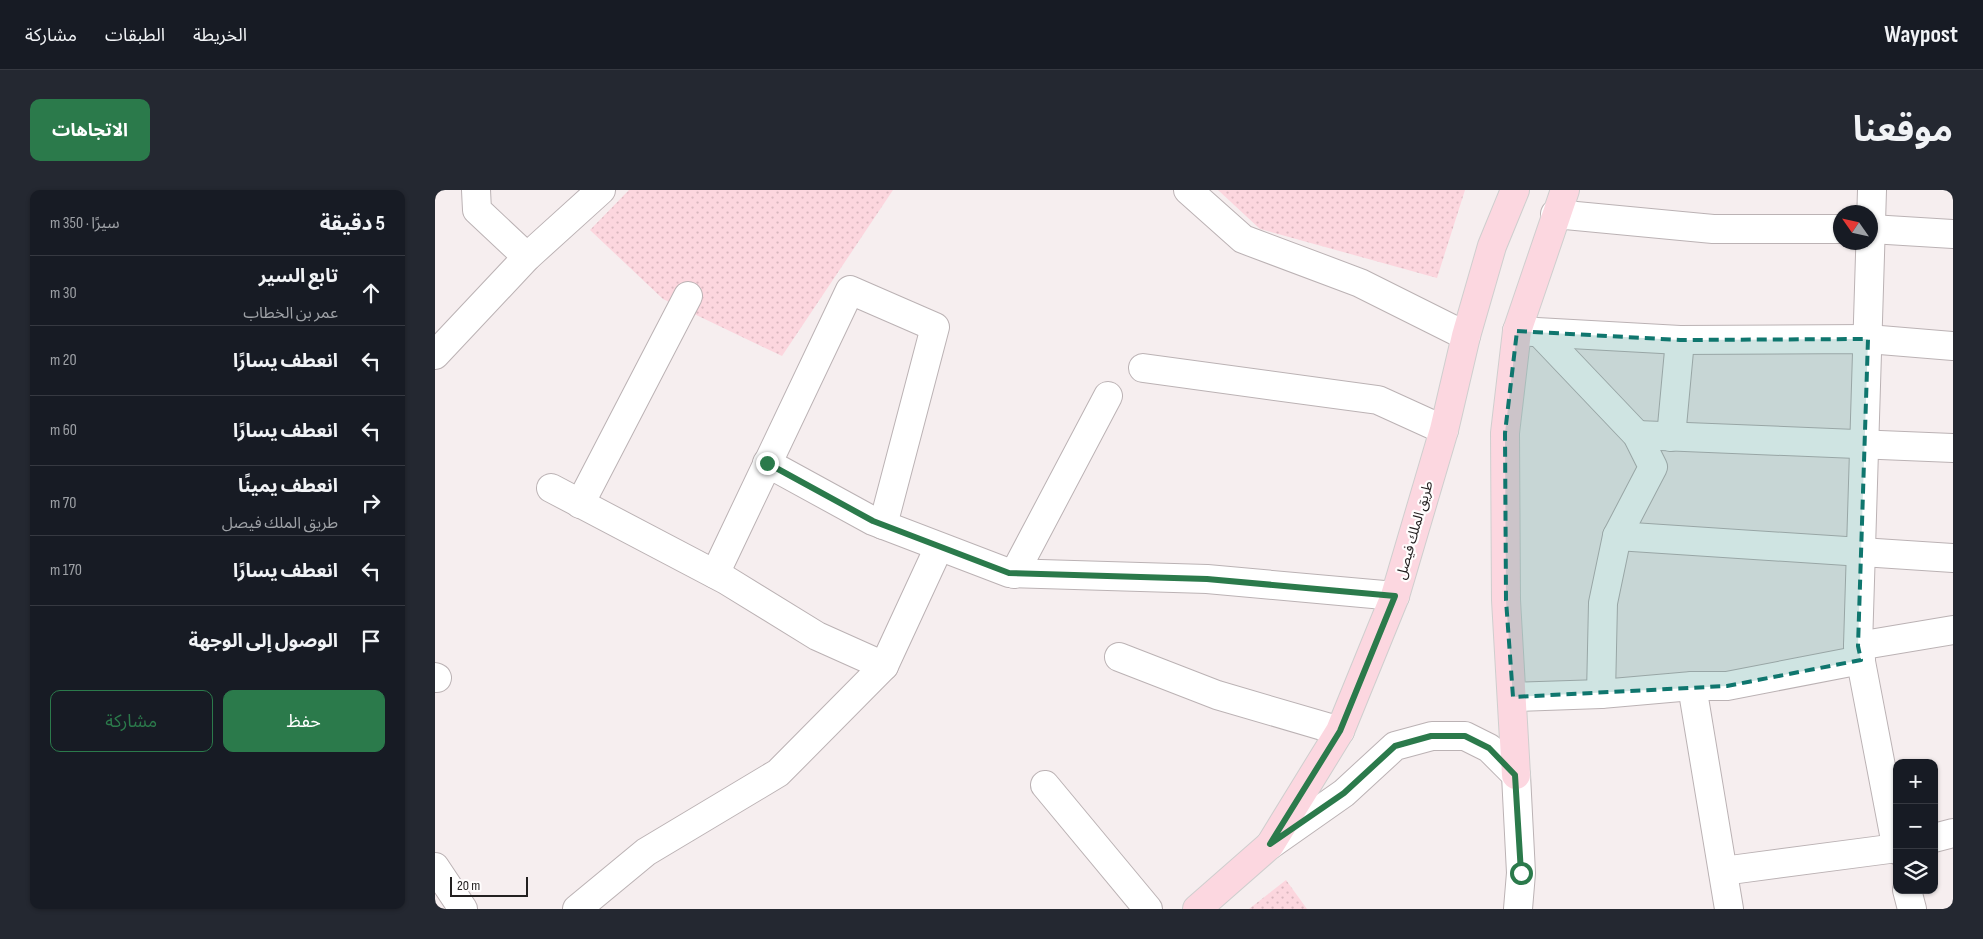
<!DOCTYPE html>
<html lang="ar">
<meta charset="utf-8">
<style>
:root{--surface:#171b24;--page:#242831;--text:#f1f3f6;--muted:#9ea1a6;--line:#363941;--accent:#2b7a4b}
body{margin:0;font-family:"Sofia Sans Condensed","Noto Sans Arabic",sans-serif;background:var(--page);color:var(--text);direction:rtl}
.controls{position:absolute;right:15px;bottom:15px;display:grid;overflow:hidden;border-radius:10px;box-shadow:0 1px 4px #0004}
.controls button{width:45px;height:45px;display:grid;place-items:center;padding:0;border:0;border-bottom:1px solid var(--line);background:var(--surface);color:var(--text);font:25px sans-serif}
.compass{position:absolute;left:1398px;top:15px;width:45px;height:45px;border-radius:50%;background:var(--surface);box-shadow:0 1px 4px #0004;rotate:304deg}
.scale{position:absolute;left:15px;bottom:12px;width:78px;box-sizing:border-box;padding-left:5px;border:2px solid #232020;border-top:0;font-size:14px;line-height:18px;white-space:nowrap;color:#232020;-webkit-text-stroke:4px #fffdfd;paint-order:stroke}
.stop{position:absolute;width:15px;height:15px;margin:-11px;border:4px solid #2b7a4b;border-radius:50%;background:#fff}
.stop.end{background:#2b7a4b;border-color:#fff;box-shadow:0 1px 5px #0008}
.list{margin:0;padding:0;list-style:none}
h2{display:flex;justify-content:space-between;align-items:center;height:65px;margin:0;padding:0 20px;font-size:21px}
h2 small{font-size:16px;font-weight:400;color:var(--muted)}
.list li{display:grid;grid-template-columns:32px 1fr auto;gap:15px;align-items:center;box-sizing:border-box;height:70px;padding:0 20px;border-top:1px solid var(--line)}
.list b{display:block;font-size:19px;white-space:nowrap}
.list p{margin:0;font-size:16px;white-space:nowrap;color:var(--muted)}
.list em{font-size:16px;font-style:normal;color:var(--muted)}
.actions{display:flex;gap:10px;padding:15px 20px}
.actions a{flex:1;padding:11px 0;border:1px solid var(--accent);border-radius:10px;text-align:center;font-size:18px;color:var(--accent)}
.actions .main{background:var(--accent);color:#fff}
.icon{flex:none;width:28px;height:28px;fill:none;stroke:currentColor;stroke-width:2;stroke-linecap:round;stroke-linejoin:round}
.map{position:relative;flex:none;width:1518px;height:719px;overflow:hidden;direction:ltr;border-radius:10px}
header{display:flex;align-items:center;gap:30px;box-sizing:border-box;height:70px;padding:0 25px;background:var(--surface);border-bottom:1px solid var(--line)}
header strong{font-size:24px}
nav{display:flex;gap:28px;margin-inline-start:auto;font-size:18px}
.intro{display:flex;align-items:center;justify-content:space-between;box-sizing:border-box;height:120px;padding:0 30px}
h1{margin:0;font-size:35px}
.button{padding:12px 22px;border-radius:10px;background:var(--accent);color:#fff;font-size:18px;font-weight:700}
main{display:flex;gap:30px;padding:0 30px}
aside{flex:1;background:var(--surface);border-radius:10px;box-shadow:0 1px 4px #0004}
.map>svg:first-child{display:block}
.grass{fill:url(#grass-dots)}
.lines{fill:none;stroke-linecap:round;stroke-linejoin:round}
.minor-casing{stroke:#bbb2b4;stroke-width:30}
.major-casing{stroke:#cfcece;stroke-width:30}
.minor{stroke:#fff;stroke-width:28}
.major{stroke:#fcd7e0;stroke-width:28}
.route{stroke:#2b7a4b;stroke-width:6}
.marked{fill:#0f766e;fill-opacity:0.2;stroke:#0f766e;stroke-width:4;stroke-dasharray:10 6;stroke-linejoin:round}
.labels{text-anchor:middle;stroke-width:4.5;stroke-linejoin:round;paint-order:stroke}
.street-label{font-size:14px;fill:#232020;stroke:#fffdfd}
</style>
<header>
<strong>Waypost</strong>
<nav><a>الخريطة</a><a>الطبقات</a><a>مشاركة</a></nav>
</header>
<div class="intro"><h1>موقعنا</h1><a class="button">الاتجاهات</a></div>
<main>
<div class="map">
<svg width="1518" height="719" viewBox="0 0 1518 719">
<defs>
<pattern id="grass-dots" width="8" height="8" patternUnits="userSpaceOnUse" patternTransform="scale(1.25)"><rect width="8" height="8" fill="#fcd6de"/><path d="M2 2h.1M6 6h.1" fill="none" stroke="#d8b7be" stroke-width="1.8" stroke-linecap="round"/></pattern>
</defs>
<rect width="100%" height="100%" fill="#f6eeef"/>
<!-- grass -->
<g class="grass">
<path d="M 194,0 L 458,0 L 347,166 L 228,109 L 155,40 Z"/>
<path d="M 783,0 L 1030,0 L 1002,88 L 825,39 Z"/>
<path d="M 851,690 L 872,719 L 814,719 Z"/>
</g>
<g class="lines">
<!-- minor casing -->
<g class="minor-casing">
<g id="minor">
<path d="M 41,0 L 42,20 L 92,67"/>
<path d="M 753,0 L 808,49 L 925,93 L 1031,146"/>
<path d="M 1437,0 L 1423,456 L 1462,660"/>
<path d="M 1120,24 L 1278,39 L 1406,39"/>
<path d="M 1436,39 L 1518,44"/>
<path d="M 1082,141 L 1245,150 L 1433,149 L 1518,156"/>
<path d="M 1105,143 L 1202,245 L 1218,277 L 1182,346 L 1168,413 L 1166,504"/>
<path d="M 0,165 L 92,67 L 166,0"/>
<path d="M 708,178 L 943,210 L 1009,240"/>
<path d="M 1202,245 L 1518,258"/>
<path d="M 1236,247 L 1245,150"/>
<path d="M 332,273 L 438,331 L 574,383 L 772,389 L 960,406"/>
<path d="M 116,298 L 291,390 L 382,446 L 449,476"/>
<path d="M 145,314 L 253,106"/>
<path d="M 1182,346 L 1518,368"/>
<path d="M 280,384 L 415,100 L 500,137 L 448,335"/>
<path d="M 579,384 L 673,206"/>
<path d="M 1423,456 L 1518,440"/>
<path d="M 684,467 L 782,505 L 905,541"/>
<path d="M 0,487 L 2,488"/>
<path d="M 1257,496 L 1294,719"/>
<path d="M 1078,507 L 1166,504 L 1257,496 L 1292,496 L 1426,470"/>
<path d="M 610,595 L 713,719"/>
<path d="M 1499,648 L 1518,643"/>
<path d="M 835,655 L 909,603 L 960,556 L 997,546 L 1030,546 L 1054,558 L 1081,585 L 1086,683 L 1083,719"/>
<path d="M 0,677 L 28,719"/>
<path d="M 1288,681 L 1462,658"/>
<path d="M 1472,700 L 1477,719"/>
<path d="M 142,719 L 211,662 L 343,583 L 449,476 L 504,357"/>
</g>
</g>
<!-- major casing -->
<g class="major-casing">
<g id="major">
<path d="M 1081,585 L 1071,410 L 1070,243 L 1082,141 L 1130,0"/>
<path d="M 762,719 L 835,655 L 905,541 L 960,406 L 1009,240 L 1031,146 L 1057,56 L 1080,0"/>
</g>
</g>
<!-- minor -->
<use href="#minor" class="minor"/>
<!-- major -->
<use href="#major" class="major"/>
</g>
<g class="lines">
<!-- route -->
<path class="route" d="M 332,273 L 438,331 L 574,383 L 772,389 L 960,406 L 905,541 L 835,654 L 909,603 L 960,556 L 996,546 L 1030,546 L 1054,558 L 1080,585 L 1086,683"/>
</g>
<!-- marked area -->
<path class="marked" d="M 1082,141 L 1245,150 L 1433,149 L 1423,456 L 1426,470 L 1292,496 L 1078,507 L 1071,410 L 1070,243 Z"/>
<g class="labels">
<!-- street labels -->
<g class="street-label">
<text transform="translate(979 340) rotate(-74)" y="5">طريق الملك فيصل</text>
</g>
</g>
</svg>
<div class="controls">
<button>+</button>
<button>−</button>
<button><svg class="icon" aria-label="layers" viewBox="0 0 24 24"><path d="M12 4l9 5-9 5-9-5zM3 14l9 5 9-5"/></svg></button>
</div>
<svg class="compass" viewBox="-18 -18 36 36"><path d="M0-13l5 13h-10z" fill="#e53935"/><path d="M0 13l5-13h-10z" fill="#9ea1a6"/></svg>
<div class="scale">20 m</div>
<div class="stop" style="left:1086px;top:683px"></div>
<div class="stop end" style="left:332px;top:273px"></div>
</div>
<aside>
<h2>5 دقيقة<small>سيرًا · 350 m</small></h2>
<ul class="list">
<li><svg class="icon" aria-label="ahead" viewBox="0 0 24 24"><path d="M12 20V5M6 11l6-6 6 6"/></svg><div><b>تابع السير</b><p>عمر بن الخطاب</p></div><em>30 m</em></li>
<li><svg class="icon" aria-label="left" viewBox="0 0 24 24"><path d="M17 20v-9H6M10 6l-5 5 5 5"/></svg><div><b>انعطف يسارًا</b></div><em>20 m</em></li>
<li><svg class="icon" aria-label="left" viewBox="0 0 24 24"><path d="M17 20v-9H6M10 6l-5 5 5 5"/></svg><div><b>انعطف يسارًا</b></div><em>60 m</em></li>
<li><svg class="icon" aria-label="right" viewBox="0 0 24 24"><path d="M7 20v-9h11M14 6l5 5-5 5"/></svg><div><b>انعطف يمينًا</b><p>طريق الملك فيصل</p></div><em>70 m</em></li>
<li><svg class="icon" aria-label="left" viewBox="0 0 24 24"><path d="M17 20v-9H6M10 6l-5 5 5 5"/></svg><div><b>انعطف يسارًا</b></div><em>170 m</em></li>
<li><svg class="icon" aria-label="arrive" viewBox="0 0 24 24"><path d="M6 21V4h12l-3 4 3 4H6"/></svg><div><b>الوصول إلى الوجهة</b></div></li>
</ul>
<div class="actions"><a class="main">حفظ</a><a>مشاركة</a></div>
</aside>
</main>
